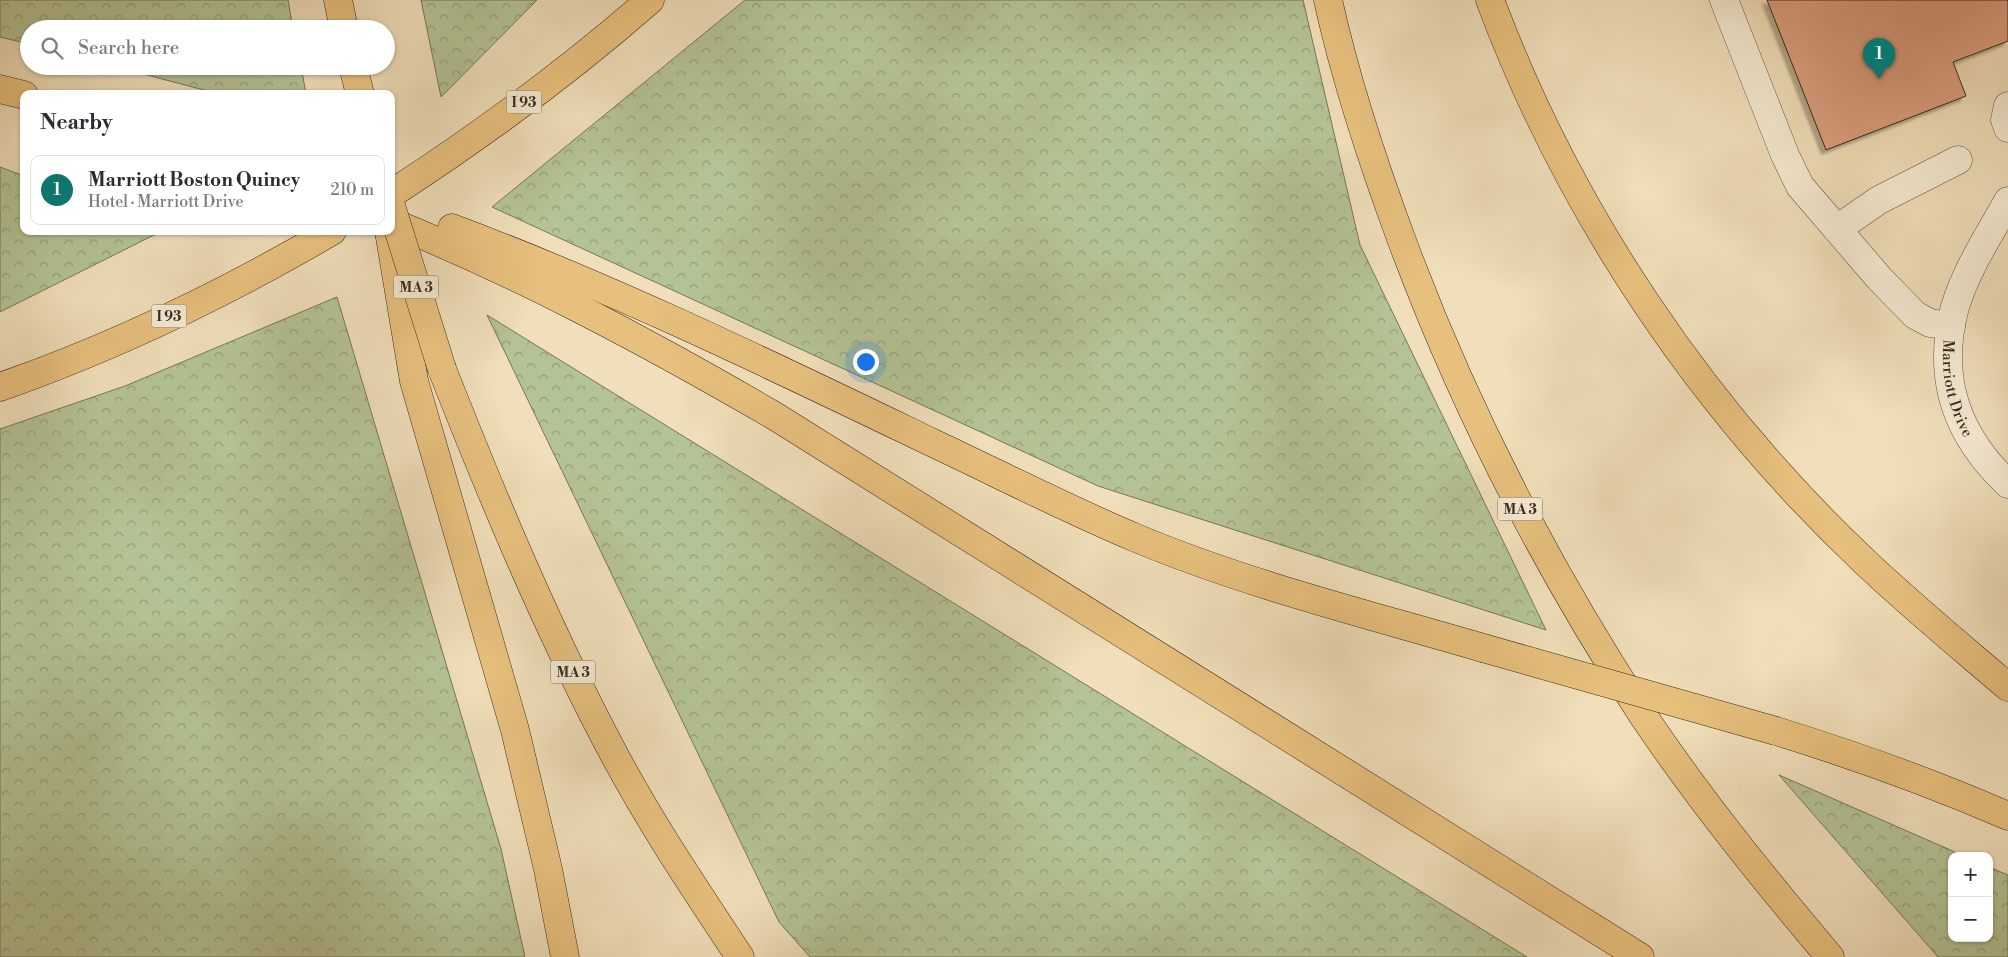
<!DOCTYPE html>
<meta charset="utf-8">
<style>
:root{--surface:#fff;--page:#f7f7f7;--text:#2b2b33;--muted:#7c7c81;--line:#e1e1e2;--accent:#0f766e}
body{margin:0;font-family:"Libre Bodoni",serif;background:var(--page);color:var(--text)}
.controls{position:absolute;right:15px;bottom:15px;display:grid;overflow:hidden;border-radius:10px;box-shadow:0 1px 4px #0004}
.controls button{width:45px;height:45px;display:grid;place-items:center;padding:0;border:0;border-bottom:1px solid var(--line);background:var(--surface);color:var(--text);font:25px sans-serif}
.you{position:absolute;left:865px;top:361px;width:18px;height:18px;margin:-12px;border:4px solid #fff;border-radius:50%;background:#1a73e8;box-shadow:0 0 0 8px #1a73e833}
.badge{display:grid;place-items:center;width:32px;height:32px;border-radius:50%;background:var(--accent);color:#fff;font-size:16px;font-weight:700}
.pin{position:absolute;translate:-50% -41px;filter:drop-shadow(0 1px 2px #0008)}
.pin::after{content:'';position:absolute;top:26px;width:18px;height:15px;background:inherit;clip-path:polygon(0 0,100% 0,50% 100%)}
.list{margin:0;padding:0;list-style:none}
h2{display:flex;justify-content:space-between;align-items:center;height:65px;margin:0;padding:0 20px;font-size:21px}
h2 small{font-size:16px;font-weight:400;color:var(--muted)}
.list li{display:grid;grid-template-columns:32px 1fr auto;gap:15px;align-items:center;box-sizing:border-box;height:70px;margin:0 10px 10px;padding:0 10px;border:1px solid var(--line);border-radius:10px}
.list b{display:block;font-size:19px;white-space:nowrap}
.list p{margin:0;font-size:16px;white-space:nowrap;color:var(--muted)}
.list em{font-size:16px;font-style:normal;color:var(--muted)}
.icon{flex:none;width:28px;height:28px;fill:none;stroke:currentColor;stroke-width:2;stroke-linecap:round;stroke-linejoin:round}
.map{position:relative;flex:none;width:2008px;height:957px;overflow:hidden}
.search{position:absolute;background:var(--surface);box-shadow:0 1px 4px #0004;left:20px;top:20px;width:375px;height:55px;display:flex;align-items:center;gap:12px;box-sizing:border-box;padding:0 18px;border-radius:28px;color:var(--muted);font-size:19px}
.panel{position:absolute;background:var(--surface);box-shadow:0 1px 4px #0004;left:20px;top:90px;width:375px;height:145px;border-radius:10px}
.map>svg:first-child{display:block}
.forest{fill:url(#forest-crowns);stroke:#76765a}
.building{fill:#dc9f80;stroke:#37291f;filter:url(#shadow)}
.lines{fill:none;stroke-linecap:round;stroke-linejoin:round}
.minor-casing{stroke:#655646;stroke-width:29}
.highway-casing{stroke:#37291f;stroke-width:29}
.minor{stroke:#f5ead2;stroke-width:28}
.highway{stroke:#e8c07d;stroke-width:28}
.highway-bridge-casing{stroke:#37291f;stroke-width:29;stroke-linecap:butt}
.highway-bridge{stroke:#e8c07d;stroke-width:28}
.labels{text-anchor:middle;stroke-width:4.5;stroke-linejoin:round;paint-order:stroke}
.shield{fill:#f5ead2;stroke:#706355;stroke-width:1}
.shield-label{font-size:14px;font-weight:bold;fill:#37291f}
.street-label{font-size:15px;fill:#37291f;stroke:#f5ead2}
</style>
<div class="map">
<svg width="2008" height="957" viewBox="0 0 2008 957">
<defs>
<pattern id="forest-crowns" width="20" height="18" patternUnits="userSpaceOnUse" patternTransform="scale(1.25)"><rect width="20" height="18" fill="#b4c395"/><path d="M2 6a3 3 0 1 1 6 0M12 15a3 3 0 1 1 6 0" fill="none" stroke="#939e79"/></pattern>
<filter id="shadow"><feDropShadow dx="-4.5" dy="4.5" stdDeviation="1" flood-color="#0004"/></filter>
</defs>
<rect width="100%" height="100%" fill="#f0dfba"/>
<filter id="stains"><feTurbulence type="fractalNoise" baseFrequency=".004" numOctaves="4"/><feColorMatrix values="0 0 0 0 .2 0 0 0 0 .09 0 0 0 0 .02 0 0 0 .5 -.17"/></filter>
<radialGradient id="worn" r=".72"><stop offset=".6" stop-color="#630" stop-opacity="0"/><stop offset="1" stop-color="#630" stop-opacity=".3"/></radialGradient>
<!-- forest -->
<g class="forest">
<path d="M 0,0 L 288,0 L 293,29 L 29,29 L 29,44 L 0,37 Z"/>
<path d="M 421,0 L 537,0 L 441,97 Z"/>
<path d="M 745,0 L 1303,0 L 1360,245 L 1546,630 L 1098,486 L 492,207 Z"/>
<path d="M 113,66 L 301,66 L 306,94 L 219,94 Z"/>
<path d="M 0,167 L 24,176 L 24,231 L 162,231 L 0,312 Z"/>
<path d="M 337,297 L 501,849 L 525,957 L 0,957 L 0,429 L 125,386 Z"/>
<path d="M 487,315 L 1527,957 L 810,957 L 779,922 Z"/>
<path d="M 1779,775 L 1964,856 L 1952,856 L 1952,938 L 1989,938 L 1989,867 L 2008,875 L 2008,957 L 1938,957 Z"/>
</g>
<!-- building -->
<path class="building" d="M 1767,0 L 2008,0 L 2008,41 L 1953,62 L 1966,96 L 1826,150 Z"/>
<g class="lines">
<!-- minor casing -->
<g class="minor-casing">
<g id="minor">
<path d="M 1724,0 L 1785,155 L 1800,186 L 1879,278 L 1915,315 L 1930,323 L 1951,326"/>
<path d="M 2008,106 L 2005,120 L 2008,128"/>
<path id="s1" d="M 2008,201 C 1989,235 1966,270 1955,307 C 1936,377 1956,435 2008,484"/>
<path d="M 1837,229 L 1879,200 L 1958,160"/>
</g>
</g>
<!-- highway casing -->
<g class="highway-casing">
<g id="highway">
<path d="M 338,0 L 344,29"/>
<path d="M 1328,0 C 1346,82 1373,163 1402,241 C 1464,408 1545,565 1642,714 C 1699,799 1764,879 1830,957"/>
<path d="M 1490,0 C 1569,211 1699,405 1863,560 C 1909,604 1959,645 2008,687"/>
<path d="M 353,66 L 360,94"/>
<path d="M 0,89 L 24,95"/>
<path d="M 391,194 C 482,135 569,71 650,0"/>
<path d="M 391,222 C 524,276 649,343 773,415 L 1640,957"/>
<path d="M 452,228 C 617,290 775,367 933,443 C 1001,475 1067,509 1136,538 C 1249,585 1367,614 1483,648"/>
<path d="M 389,231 L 414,381 L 515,730 L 548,869 L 565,957"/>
<path d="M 442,369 C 494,501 549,633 616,758 C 653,827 697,892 740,957"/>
<path d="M 0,387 C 114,347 228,292 332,231"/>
<path d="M 1776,731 C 1854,755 1932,783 2008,816"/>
</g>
</g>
<!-- minor -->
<use href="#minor" class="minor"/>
<!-- highway -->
<use href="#highway" class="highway"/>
<!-- highway-bridge casing -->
<g class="highway-bridge-casing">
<g id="highway-bridge">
<path d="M 391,206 L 442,369"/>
<path d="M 1483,648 L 1776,731"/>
</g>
</g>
<!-- highway-bridge -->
<use href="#highway-bridge" class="highway-bridge"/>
</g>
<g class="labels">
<!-- shield labels -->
<g class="shield">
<rect x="506.5" y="90.5" width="35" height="23" rx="4"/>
<rect x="393.5" y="275.5" width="45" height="23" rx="4"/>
<rect x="151.5" y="304.5" width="35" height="23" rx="4"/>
<rect x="1497.5" y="497.5" width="45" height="23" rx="4"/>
<rect x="550.5" y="660.5" width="45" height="23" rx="4"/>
</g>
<g class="shield-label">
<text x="524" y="107">I 93</text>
<text x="416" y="292">MA 3</text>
<text x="169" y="321">I 93</text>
<text x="1520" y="514">MA 3</text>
<text x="573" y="677">MA 3</text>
</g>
<!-- street labels -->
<g class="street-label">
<text dy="5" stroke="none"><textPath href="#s1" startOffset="202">Marriott Drive</textPath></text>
</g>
</g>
<rect width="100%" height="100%" filter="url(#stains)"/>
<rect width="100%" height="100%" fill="url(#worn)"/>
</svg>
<div class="controls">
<button>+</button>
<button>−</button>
</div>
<div class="you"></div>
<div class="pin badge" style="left:1879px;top:79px">1</div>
<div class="search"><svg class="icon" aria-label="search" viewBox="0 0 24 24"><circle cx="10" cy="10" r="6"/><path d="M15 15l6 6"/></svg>Search here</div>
<section class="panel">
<h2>Nearby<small></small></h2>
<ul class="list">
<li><span class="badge">1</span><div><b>Marriott Boston Quincy</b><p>Hotel · Marriott Drive</p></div><em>210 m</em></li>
</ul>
</section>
</div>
